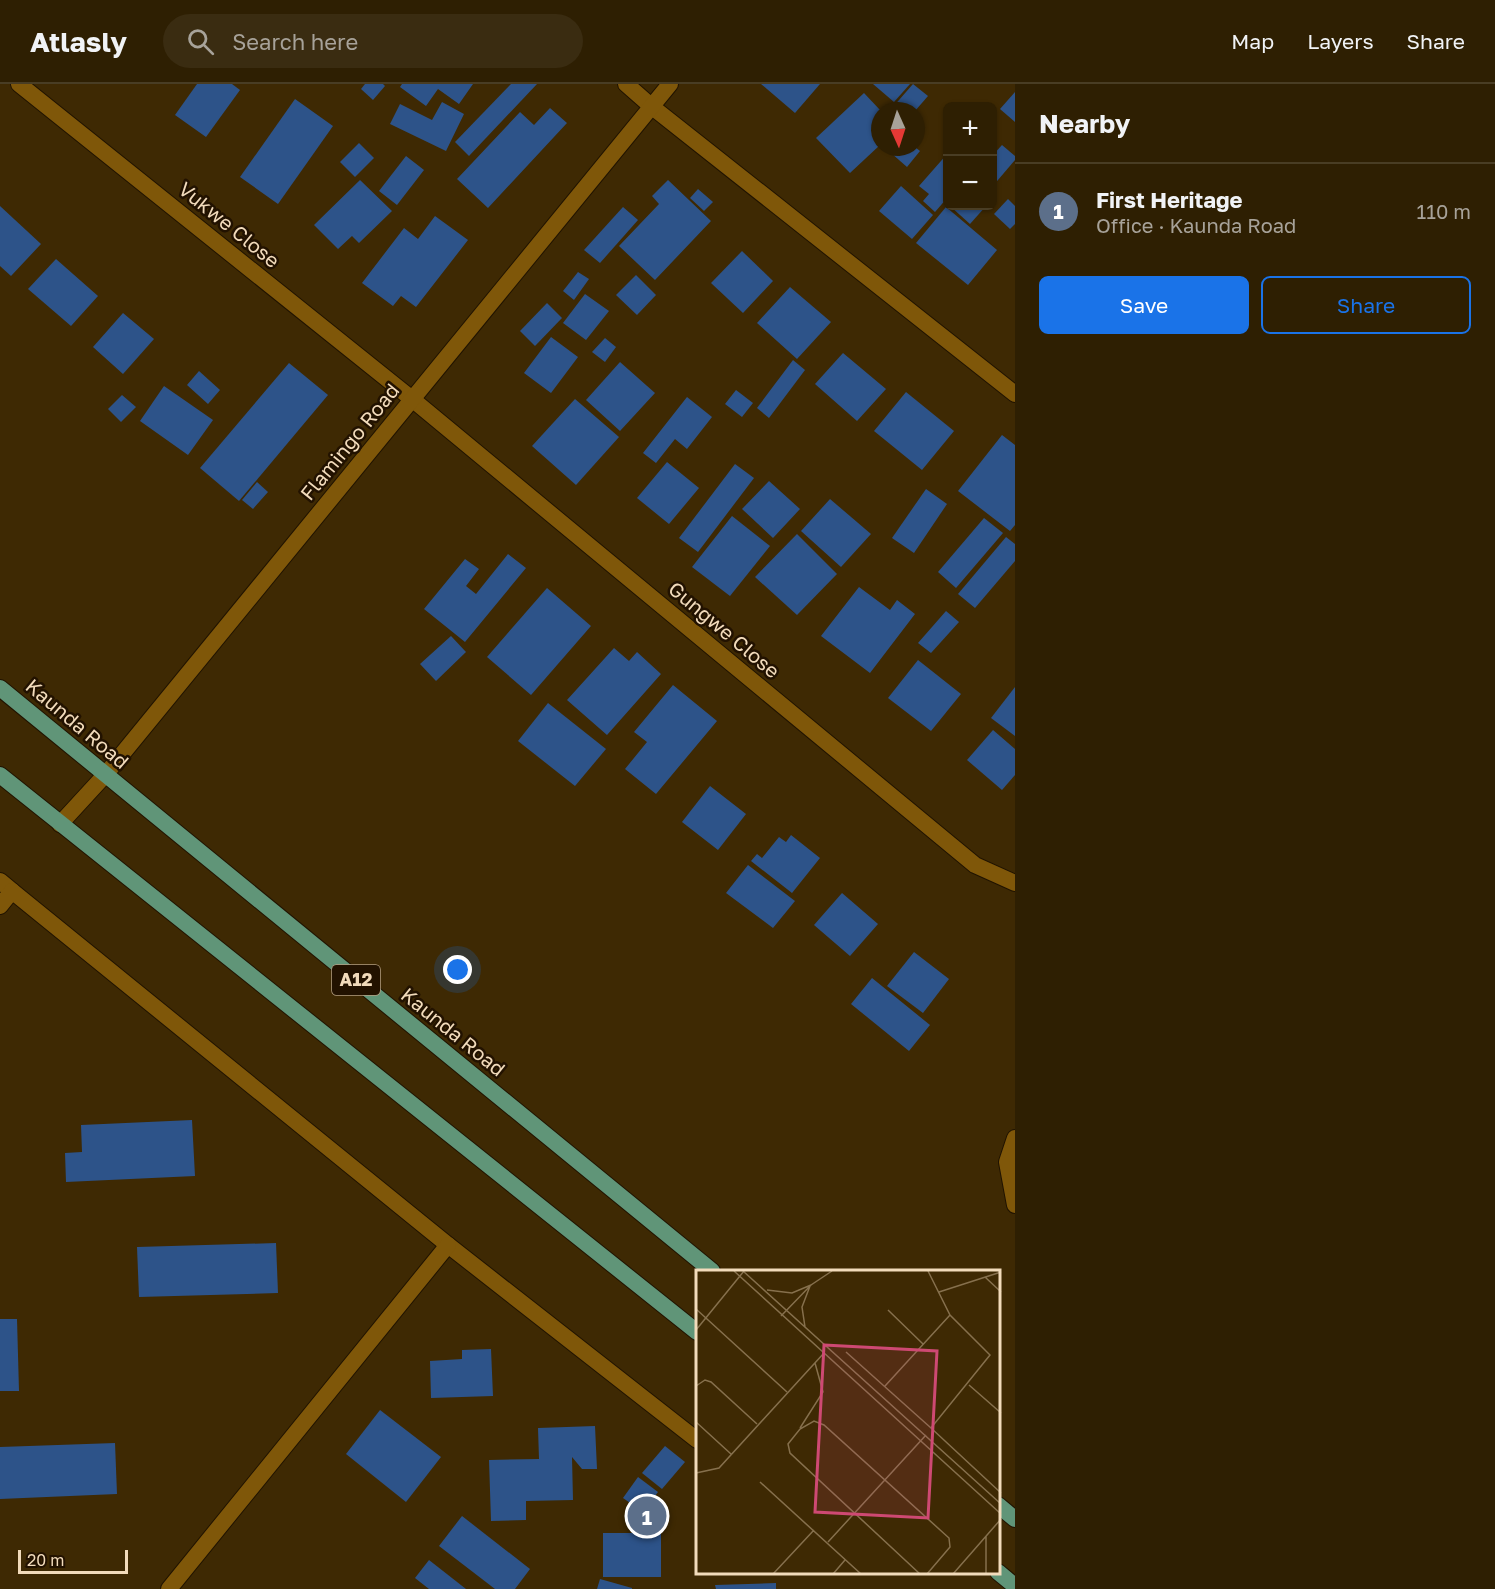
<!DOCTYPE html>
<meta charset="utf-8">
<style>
:root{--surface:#2e1f02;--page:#3a2c11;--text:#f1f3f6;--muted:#a7a299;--line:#493d24;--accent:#1a73e8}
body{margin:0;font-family:"Golos Text",sans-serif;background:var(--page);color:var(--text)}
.controls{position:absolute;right:18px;top:18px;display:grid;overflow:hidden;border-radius:9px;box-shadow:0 2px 4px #0004}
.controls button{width:54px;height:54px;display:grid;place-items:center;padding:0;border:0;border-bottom:2px solid var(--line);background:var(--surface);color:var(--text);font:30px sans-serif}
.compass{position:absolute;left:871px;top:18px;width:54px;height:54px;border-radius:50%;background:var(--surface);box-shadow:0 2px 4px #0004;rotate:177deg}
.scale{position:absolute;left:18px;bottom:15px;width:110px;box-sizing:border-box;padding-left:6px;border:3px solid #f2dbbb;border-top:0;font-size:16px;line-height:21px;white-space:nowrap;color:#f2dbbb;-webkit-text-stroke:4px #221200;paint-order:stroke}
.you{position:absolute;left:458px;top:886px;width:21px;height:21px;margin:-15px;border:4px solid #fff;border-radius:50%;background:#1a73e8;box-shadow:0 0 0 9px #1a73e833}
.badge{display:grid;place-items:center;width:39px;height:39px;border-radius:50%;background:var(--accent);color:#fff;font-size:20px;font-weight:700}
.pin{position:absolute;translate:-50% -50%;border:3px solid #fff;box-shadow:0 2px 6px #0006}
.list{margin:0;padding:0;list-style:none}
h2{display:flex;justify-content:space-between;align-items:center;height:78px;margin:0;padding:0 24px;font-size:26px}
h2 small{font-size:20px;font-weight:400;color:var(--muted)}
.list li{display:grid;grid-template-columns:39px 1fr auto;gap:18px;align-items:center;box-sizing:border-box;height:96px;padding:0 24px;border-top:2px solid var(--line)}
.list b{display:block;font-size:22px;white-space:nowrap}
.list p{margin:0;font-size:20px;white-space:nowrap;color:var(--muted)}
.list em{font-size:20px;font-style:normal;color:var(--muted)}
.actions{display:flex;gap:12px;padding:18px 24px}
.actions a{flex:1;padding:14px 0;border:2px solid var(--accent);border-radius:9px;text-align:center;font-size:21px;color:var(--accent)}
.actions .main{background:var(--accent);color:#fff}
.icon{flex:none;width:33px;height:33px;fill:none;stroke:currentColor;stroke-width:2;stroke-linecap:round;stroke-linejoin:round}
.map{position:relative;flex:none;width:1015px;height:1505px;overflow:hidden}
header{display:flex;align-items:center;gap:36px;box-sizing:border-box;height:84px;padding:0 30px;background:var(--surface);border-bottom:2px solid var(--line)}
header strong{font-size:28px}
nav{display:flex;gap:33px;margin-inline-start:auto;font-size:21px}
.search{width:420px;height:54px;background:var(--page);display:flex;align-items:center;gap:15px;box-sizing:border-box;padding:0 21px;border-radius:33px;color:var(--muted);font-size:22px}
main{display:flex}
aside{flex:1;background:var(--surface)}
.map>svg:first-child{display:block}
.building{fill:#2d5389}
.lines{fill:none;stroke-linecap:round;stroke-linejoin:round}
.minor-casing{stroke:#201301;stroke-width:18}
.primary-casing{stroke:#201301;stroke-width:18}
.minor{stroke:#7f5709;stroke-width:16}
.primary{stroke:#609578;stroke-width:16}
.labels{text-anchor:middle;stroke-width:5;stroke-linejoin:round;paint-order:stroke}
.shield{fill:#221200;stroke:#b49f83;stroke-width:1.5}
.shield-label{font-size:18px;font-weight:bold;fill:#f2dbbb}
.street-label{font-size:20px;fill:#f2dbbb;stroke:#221200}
.inset-road{fill:none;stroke:#86704d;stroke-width:1.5}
.view{fill:#ce4973;fill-opacity:0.15;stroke:#ce4973;stroke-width:3}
.inset-edge{fill:none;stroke:#f2dbbb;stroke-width:3}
</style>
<header>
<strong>Atlasly</strong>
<div class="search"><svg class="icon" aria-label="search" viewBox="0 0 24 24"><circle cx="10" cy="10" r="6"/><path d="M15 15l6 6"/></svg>Search here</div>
<nav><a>Map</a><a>Layers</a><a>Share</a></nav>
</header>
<main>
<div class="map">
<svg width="1015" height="1505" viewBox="0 0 1015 1505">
<rect width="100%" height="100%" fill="#3e2903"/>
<!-- building -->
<g class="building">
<path d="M 197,0 L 232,0 L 240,6 L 206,53 L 175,31 Z"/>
<path d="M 365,0 L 383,0 L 385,2 L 373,16 L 361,5 Z"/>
<path d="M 402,0 L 473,0 L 459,20 L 438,5 L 426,22 L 400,3 Z"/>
<path d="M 511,0 L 537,0 L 469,72 L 455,58 Z"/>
<path d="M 761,0 L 820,0 L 795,29 Z"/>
<path d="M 873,0 L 910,0 L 894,18 Z"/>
<path d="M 913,0 L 928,12 L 915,27 L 895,27 L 892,24 Z"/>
<path d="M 1015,8 L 1015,38 L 1000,25 Z"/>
<path d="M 864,9 L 880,26 L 880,61 L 850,89 L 816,54 Z"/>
<path d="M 295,15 L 333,42 L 278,120 L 240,93 Z"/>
<path d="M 442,18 L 464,30 L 446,67 L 390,40 L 400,20 L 432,36 Z"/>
<path d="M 550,24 L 567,39 L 488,124 L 457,95 L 520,28 L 534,41 Z"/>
<path d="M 359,59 L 374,74 L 355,93 L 340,78 Z"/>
<path d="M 1002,61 L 1015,72 L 1015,76 L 992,103 L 992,72 Z"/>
<path d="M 896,63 L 915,63 L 920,67 L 907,83 L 891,69 Z"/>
<path d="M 948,69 L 948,113 L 935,128 L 923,117 L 929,110 L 919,102 Z"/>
<path d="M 406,72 L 424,86 L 397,121 L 379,107 Z"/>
<path d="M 360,96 L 392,127 L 359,159 L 352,152 L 338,165 L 314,141 Z"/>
<path d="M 668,96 L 711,137 L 655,196 L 619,162 L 659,120 L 652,112 Z"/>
<path d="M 901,102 L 933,131 L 912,155 L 879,127 Z"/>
<path d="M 698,105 L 713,118 L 704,127 L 690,114 Z"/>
<path d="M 1008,115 L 1015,122 L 1015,140 L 1010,145 L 994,130 Z"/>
<path d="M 0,122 L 41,160 L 11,192 L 0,182 Z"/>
<path d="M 950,122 L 986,122 L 970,140 Z"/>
<path d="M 623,123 L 638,136 L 600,179 L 584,166 Z"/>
<path d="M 946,123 L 997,166 L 968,201 L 916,159 Z"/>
<path d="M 435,132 L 468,156 L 416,223 L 401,212 L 393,222 L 362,199 L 404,144 L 418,155 Z"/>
<path d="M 742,167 L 773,197 L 743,229 L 711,199 Z"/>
<path d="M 56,175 L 98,212 L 71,242 L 28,205 Z"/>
<path d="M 578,188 L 589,195 L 574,216 L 563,207 Z"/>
<path d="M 636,191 L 656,211 L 637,231 L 616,211 Z"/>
<path d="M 790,203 L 831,238 L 797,275 L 757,239 Z"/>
<path d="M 585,210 L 609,227 L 586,256 L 563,239 Z"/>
<path d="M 547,219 L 562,234 L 535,262 L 520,247 Z"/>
<path d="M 123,229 L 154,255 L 123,290 L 93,263 Z"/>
<path d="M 551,253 L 578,273 L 551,309 L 524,289 Z"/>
<path d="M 605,254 L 616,263 L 605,278 L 592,268 Z"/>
<path d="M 843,269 L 886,305 L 857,337 L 815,300 Z"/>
<path d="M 793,276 L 805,286 L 769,334 L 757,324 Z"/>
<path d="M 620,278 L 655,309 L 620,347 L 586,316 Z"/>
<path d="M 289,279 L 328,311 L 239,417 L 200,384 Z"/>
<path d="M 199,287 L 220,306 L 208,320 L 187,301 Z"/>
<path d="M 164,302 L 213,336 L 188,371 L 140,337 Z"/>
<path d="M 736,306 L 753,319 L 742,333 L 725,320 Z"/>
<path d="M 906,308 L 954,347 L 922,386 L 874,347 Z"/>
<path d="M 122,311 L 136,323 L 121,338 L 108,325 Z"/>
<path d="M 687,313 L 712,333 L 687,365 L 675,355 L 656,379 L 643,369 Z"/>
<path d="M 575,315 L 619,353 L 576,401 L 532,362 Z"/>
<path d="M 1002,351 L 1015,361 L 1015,441 L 1010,447 L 958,407 Z"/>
<path d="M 667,378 L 699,404 L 669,440 L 637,414 Z"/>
<path d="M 735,380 L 754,394 L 698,468 L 679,454 Z"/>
<path d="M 769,397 L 800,425 L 773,454 L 742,425 Z"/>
<path d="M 257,398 L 268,408 L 253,425 L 242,416 Z"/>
<path d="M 926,405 L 947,420 L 914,469 L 892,454 Z"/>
<path d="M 830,415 L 871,450 L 841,483 L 801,447 Z"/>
<path d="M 732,432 L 770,462 L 730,512 L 692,483 Z"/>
<path d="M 984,434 L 1003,449 L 956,504 L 938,488 Z"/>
<path d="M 797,450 L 837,490 L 797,531 L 755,493 Z"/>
<path d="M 1006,453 L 1015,460 L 1015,477 L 975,524 L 958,510 Z"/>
<path d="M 508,470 L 526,484 L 465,558 L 424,525 L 465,475 L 479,485 L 466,502 L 476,510 Z"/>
<path d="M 859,503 L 890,526 L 897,516 L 915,530 L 870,589 L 821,552 Z"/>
<path d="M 547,504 L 591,542 L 531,611 L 487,573 Z"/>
<path d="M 946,527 L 959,538 L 931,569 L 918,559 Z"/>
<path d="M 451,552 L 466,568 L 436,597 L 420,580 Z"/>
<path d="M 614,564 L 629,577 L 637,568 L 661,590 L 607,651 L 567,616 Z"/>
<path d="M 918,576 L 961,610 L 931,647 L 888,614 Z"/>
<path d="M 673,601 L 717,637 L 656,710 L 625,685 L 647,658 L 634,648 Z"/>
<path d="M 1015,603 L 1015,652 L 991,634 Z"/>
<path d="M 548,619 L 606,665 L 575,702 L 518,657 Z"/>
<path d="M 993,646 L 1015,665 L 1015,691 L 1002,706 L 967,676 Z"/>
<path d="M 710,702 L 746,730 L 718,766 L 682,738 Z"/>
<path d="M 791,751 L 820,774 L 792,809 L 751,777 L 757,770 L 762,774 L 779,753 L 786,758 Z"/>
<path d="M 748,781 L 795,817 L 773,844 L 726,809 Z"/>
<path d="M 842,809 L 878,840 L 850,872 L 814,841 Z"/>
<path d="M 914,868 L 949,895 L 923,929 L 887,902 Z"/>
<path d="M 872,894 L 930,941 L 909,967 L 851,920 Z"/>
<path d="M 192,1036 L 195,1092 L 66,1098 L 65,1069 L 82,1068 L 81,1041 Z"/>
<path d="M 276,1159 L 278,1209 L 139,1213 L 137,1163 Z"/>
<path d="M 0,1235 L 17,1235 L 19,1307 L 0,1307 Z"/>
<path d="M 491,1265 L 493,1312 L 431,1314 L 430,1277 L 462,1275 L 462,1266 Z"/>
<path d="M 380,1326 L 441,1373 L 406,1418 L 346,1370 Z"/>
<path d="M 595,1342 L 597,1385 L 582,1385 L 572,1373 L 573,1416 L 526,1417 L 526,1436 L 491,1437 L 489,1376 L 539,1375 L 538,1344 Z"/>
<path d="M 115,1359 L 117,1410 L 0,1415 L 0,1363 Z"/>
<path d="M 665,1362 L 685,1378 L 662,1405 L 642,1389 Z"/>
<path d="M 638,1393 L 658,1408 L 643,1428 L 623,1414 Z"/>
<path d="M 462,1432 L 530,1485 L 515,1505 L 495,1505 L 439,1462 Z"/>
<rect x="603" y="1449" width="58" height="44"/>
<path d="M 429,1476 L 466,1505 L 429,1505 L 415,1494 Z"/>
<path d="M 600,1495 L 632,1504 L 632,1505 L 597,1505 Z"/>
<path d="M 776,1499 L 776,1505 L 716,1505 L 715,1501 Z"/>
</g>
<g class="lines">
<!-- minor casing -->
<g class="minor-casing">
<g id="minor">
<path d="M 19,0 L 412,315 L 975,781 L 1015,799"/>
<path d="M 626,0 L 651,22 L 1015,310"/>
<path d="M 60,740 L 105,691 L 670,0"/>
<path d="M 0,797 L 12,807"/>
<path d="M 0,822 L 12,807 L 448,1161 L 697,1356"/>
<path d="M 1015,1054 L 1007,1078 L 1015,1121"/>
<path d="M 169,1505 L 448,1161"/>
</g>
</g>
<!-- primary casing -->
<g class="primary-casing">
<g id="primary">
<path d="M 0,604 L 712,1187"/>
<path d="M 0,691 L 697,1248"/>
<path d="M 998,1421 L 1015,1435"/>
<path d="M 998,1488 L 1015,1502"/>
</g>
</g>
<!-- minor -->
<use href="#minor" class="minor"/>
<!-- primary -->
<use href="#primary" class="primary"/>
</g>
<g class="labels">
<!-- shield labels -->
<rect class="shield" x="332" y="881" width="48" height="30" rx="4.5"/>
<g class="shield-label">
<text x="356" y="902">A12</text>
</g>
<!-- street labels -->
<g class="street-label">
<text transform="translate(229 141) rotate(39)" y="7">Vukwe Close</text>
<text transform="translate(350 358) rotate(-51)" y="7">Flamingo Road</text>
<text transform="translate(724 546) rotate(40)" y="7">Gungwe Close</text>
<text transform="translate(77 640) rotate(40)" y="7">Kaunda Road</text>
<text transform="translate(453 948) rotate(39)" y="7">Kaunda Road</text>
</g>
</g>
<!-- overview -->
<g transform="translate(696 1186)">
<rect width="304" height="304" fill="#3e2903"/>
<path class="inset-road" d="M 38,1 L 305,244M 47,1 L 305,234M 289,7 L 305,22M 71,20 L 96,23 L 115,15M 243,22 L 305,2M 0,39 L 91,122M 192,40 L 227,74M 85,46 L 115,15 L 136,1M 109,57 L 106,37 L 114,16M 0,60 L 48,1M 150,82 L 235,158 L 294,85 L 254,45 L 232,1M 273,115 L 305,143M 0,116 L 9,110 L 15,112 L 61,154M 189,116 L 254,45M 0,152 L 35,184M 104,158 L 127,122 L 119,93M 235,158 L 305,223M 0,203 L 23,198 L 128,83M 64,212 L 165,304M 290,266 L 290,304M 132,272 L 230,165M 77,304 L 118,260M 137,304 L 149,290M 224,304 L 94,183 L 92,174 L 104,159 L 118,151 L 128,155 L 253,268 L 254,277 L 231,304M 257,304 L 305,249"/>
<path class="view" d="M 128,75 L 241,81 L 232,248 L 119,242 Z"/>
<rect width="304" height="304" class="inset-edge"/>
</g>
</svg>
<div class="controls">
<button>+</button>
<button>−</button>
</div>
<svg class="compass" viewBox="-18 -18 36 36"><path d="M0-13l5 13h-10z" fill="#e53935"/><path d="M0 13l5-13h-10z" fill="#a7a299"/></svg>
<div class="scale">20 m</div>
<div class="you"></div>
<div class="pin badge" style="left:647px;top:1432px;background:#5c6f8a">1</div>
</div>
<aside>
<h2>Nearby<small></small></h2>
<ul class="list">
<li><span class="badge" style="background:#5c6f8a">1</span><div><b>First Heritage</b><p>Office · Kaunda Road</p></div><em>110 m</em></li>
</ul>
<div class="actions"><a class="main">Save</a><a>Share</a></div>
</aside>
</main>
